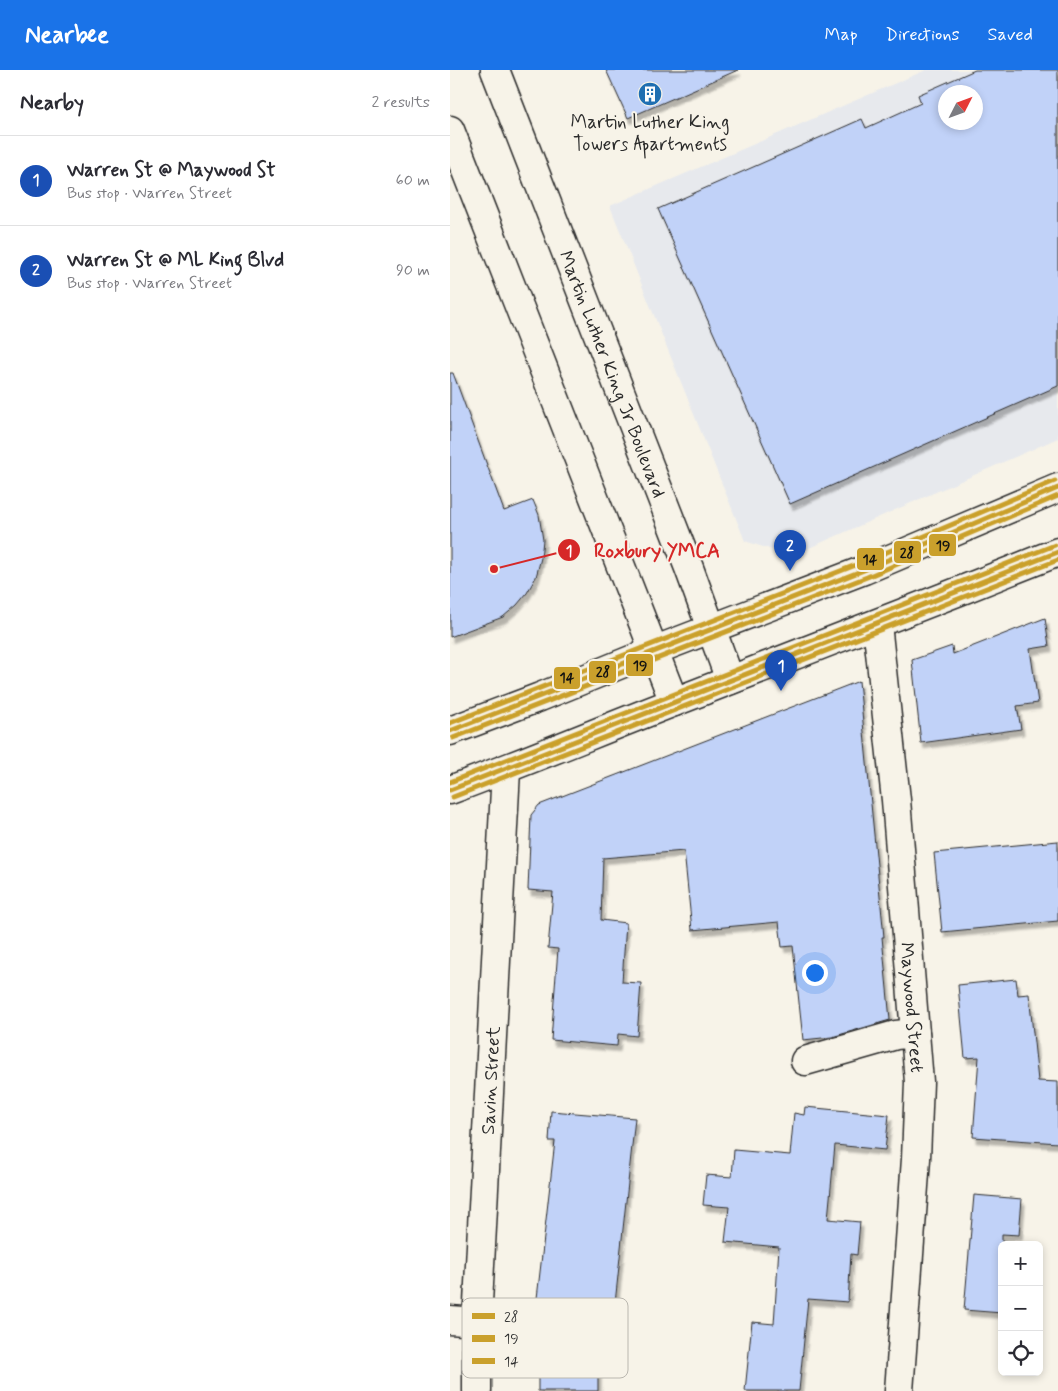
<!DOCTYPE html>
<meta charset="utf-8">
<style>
:root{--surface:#fff;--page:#f2f2f3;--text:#2b2b33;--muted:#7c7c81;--line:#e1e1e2;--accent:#1a73e8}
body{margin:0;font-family:Mynerve,sans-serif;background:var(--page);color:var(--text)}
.controls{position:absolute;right:15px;bottom:15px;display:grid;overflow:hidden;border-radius:8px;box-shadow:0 2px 8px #0003}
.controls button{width:45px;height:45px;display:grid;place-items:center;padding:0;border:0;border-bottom:1px solid var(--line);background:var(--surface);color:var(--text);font:25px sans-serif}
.compass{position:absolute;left:488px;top:15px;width:45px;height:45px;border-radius:50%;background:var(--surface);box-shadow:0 2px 8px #0003;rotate:48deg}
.you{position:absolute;left:364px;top:902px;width:18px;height:18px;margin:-12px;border:4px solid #fff;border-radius:50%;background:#1a73e8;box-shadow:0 0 0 8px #1a73e833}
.badge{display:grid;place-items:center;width:32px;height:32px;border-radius:50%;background:var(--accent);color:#fff;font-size:16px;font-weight:700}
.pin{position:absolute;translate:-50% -41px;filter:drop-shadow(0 1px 2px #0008)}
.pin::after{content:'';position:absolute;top:26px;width:18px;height:15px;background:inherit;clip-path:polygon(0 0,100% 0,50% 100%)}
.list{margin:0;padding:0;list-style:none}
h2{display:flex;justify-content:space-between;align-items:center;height:65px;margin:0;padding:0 20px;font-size:21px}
h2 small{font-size:16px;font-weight:400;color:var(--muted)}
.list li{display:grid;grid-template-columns:32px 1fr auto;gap:15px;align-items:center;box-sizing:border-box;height:90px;padding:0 20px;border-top:1px solid var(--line)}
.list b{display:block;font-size:19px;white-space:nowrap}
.list p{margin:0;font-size:16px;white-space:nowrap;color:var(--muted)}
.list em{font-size:16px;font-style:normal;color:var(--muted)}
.icon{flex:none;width:28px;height:28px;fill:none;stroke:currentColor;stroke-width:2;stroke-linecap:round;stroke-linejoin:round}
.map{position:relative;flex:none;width:608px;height:1321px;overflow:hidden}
header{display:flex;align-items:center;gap:30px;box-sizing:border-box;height:70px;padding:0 25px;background:var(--accent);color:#fff}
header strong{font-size:24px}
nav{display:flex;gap:28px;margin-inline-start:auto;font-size:18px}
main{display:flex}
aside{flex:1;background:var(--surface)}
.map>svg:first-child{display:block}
.built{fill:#e7e9ed;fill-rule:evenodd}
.building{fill:#c1d2f8;stroke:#2b2b2b;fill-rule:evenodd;filter:url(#shadow)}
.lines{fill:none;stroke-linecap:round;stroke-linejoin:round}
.street-casing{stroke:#2b2b2b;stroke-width:31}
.secondary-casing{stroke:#2b2b2b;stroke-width:31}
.street{stroke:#f7f3e8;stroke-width:28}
.secondary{stroke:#f7f3e8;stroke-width:28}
.bus-1-casing{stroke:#f7f3e8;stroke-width:9}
.bus-2-casing{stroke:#f7f3e8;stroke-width:9}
.bus-3-casing{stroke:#f7f3e8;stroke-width:9}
.bus-1{stroke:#caa02c;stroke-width:5}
.bus-2{stroke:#caa02c;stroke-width:5}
.bus-3{stroke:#caa02c;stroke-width:5}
.labels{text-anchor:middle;stroke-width:4;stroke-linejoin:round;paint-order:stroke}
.poi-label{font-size:19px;fill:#2b2b2b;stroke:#f7f3e8}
.street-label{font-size:19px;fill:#2b2b2b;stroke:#f7f3e8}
.key{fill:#f7f3e8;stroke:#bab7af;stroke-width:1}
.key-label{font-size:14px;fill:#2b2b2b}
.leader{fill:none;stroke:#d62828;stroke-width:2}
.callout-dot{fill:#d62828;stroke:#f7f3e8;stroke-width:2}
.mark-label{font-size:15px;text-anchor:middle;font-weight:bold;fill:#fff}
.callout-label{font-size:20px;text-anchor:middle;font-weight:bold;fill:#d62828;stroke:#f7f3e8;stroke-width:4;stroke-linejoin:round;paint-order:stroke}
.line-badge{stroke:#f7f3e8;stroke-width:2}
.pale-badge-label{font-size:14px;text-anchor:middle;font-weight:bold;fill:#111}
</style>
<header>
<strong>Nearbee</strong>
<nav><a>Map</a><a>Directions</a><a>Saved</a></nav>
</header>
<main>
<aside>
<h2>Nearby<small>2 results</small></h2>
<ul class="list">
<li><span class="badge" style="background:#1a4fb4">1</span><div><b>Warren St @ Maywood St</b><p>Bus stop · Warren Street</p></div><em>60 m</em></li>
<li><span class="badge" style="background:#1a4fb4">2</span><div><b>Warren St @ ML King Blvd</b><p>Bus stop · Warren Street</p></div><em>90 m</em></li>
</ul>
</aside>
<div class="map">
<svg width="608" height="1321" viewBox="0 0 608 1321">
<defs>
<filter id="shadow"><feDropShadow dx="3" dy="5.5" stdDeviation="1" flood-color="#0004"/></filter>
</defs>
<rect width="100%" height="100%" fill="#f7f3e8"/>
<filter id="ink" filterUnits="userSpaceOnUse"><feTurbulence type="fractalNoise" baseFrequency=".02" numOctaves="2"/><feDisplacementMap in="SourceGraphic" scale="10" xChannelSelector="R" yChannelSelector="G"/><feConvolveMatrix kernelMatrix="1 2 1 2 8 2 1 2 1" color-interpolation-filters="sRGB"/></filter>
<g filter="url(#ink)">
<!-- built -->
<path class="built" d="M 476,0 L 608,0 L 608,368 L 341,486 L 295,471 L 160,136 ZM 496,22 L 526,22 L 526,52 L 496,52 Z"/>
<!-- building -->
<g class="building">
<path d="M 156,0 L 288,0 L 178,48 Z"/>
<path d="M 525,0 L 608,0 L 608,316 L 340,434 L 208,139 L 412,49 L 416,58 L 471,33 L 468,25 ZM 496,22 L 526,22 L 526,52 L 496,52 Z"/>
<path d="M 0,303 L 3,303 L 54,441 L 83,430 L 89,445 L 93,470 L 91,488 L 86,507 L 77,523 L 67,535 L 53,547 L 0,567 Z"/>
<path d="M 595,548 L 599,576 L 580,579 L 588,633 L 567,636 L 571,659 L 471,673 L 462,590 L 502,576 L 503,584 Z"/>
<path d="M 409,611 L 434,867 L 432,867 L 440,950 L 382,967 L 353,970 L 343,876 L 332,877 L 329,852 L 242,860 L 234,781 L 153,788 L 151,850 L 176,853 L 172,912 L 191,913 L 187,966 L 168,964 L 167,976 L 101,970 L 108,879 L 98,878 L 103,822 L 78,820 L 81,745 L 89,735 Z"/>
<path d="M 608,771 L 608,851 L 492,862 L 484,783 Z"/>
<path d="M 566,909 L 568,925 L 579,924 L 588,1011 L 608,1012 L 608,1073 L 523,1067 L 529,987 L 515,988 L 508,915 Z"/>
<path d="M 355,1037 L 439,1045 L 435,1080 L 385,1075 L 378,1149 L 410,1152 L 407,1185 L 401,1184 L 398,1232 L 358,1229 L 349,1321 L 295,1321 L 302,1252 L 324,1254 L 329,1177 L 275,1172 L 279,1137 L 253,1135 L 256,1105 L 282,1107 L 284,1080 L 340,1085 L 344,1043 L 354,1045 Z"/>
<path d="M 101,1041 L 185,1048 L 163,1252 L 169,1252 L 166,1276 L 148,1274 L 148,1321 L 88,1321 L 88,1273 L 82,1272 L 105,1071 L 99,1071 Z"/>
<path d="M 524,1125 L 572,1129 L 569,1165 L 552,1164 L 552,1243 L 514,1240 Z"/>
</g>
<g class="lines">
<!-- street casing -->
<g class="street-casing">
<g id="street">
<path id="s1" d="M 427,554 L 446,730 L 469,1012 L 466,1089 L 449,1321"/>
<path d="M 355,991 L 446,965 L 465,963"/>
<path d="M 0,1250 L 27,1252"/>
<path id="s2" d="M 27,1321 L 27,1252 L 56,700"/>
</g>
</g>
<!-- secondary casing -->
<g class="secondary-casing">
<g id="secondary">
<path id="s3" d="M 45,0 L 239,498 L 280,610"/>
<path d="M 0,60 L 224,632"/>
<path d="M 0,661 L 90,627 L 203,581 L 414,500 L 608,418"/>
<path d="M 0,720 C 78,691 154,659 232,629 C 357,580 483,532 608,482"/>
</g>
</g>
<!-- street -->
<use href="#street" class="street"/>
<!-- secondary -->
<use href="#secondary" class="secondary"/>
<!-- bus-1 casing -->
<g class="bus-1-casing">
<g id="bus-1">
<path d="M 0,661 L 414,500 L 608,418"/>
<path d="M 0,720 L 608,482"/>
</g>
</g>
<!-- bus-2 casing -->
<g class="bus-2-casing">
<g id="bus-2">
<path d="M 3,668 L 417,507 L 608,426"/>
<path d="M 3,727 L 608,490"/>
</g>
</g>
<!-- bus-3 casing -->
<g class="bus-3-casing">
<g id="bus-3">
<path d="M 0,653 L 411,493 L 605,411"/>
<path d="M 0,712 L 605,475"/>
</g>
</g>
<!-- bus-1 -->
<use href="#bus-1" class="bus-1"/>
<!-- bus-2 -->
<use href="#bus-2" class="bus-2"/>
<!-- bus-3 -->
<use href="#bus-3" class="bus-3"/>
</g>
</g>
<!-- icons -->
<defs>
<g id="building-disc" transform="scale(1.25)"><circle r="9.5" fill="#1f6fb2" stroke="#f7f3e8"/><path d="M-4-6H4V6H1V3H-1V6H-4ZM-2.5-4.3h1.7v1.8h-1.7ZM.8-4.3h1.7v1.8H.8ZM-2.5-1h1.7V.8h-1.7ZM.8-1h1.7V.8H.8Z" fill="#fff"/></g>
</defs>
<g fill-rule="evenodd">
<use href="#building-disc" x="200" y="24"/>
</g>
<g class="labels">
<!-- poi labels -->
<g class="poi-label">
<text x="200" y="58">Martin Luther King<tspan x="200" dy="22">Towers Apartments</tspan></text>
</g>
<!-- street labels -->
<g class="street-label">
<text dy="7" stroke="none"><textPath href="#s3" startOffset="326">Martin Luther King Jr Boulevard</textPath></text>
<text dy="7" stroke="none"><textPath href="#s1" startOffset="385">Maywood Street</textPath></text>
<text dy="7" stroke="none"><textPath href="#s2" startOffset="311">Savin Street</textPath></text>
</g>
</g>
<!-- legend -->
<rect x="12" y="1228" width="166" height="80" rx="8" class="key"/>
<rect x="22" y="1243" width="23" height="6" fill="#caa02c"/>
<rect x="22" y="1265" width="23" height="7" fill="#caa02c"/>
<rect x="22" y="1288" width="23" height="6" fill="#caa02c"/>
<g class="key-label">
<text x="54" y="1251">28</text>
<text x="54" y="1273">19</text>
<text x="54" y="1296">14</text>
</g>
<!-- callouts -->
<path class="leader" d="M44 499L119 480"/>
<g class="callout-dot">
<circle cx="44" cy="499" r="5"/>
<circle cx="119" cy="480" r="12"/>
</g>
<g class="mark-label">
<text x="119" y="486">1</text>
</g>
<g class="callout-label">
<text x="207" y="487">Roxbury YMCA</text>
</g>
<g class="line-badge">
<rect x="478" y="463" width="29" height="24" rx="5" fill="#caa02c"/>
<rect x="443" y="470" width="29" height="24" rx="5" fill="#caa02c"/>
<rect x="406" y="477" width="29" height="24" rx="5" fill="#caa02c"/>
<rect x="175" y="583" width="29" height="24" rx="5" fill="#caa02c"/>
<rect x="138" y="590" width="29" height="24" rx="5" fill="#caa02c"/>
<rect x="103" y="596" width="28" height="24" rx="5" fill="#caa02c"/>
</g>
<g class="pale-badge-label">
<text x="493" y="480">19</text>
<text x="457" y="487">28</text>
<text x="420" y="494">14</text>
<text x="190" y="600">19</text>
<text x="153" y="606">28</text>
<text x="117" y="612">14</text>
</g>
</svg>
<div class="controls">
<button>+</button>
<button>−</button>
<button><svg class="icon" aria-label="locate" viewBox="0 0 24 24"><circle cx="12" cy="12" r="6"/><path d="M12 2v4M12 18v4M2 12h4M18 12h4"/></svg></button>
</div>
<svg class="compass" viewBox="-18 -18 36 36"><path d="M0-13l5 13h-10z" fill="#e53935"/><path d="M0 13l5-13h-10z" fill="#7c7c81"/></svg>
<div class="you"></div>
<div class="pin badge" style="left:331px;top:621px;background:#1a4fb4">1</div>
<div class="pin badge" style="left:340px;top:501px;background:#1a4fb4">2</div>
</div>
</main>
